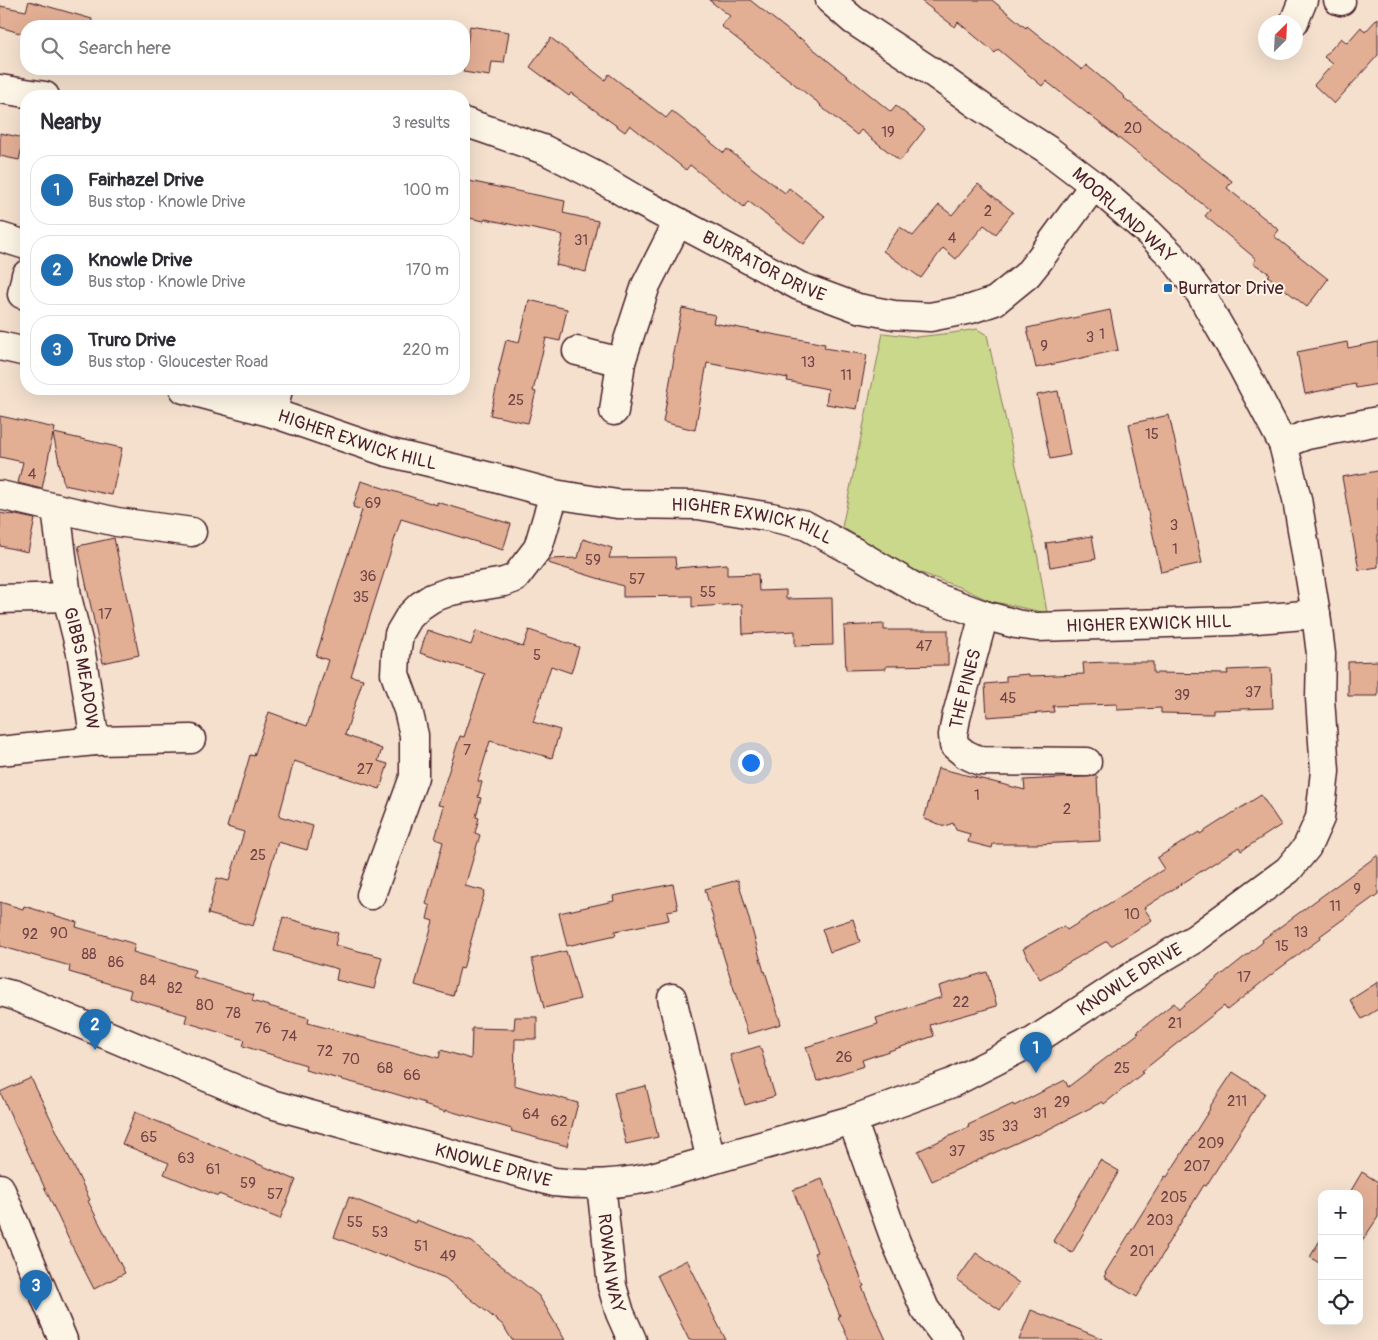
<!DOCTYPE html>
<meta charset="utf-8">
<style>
:root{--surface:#fff;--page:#f7f7f7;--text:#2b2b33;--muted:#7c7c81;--line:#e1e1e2;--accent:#1f6fb2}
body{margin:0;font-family:Pangolin,sans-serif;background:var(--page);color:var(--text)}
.controls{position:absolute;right:15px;bottom:15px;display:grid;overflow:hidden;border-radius:10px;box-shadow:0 5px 20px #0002}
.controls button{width:45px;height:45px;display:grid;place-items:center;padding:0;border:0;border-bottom:1px solid var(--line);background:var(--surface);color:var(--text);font:25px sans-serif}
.compass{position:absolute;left:1258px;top:15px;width:45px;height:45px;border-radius:50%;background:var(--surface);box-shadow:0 5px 20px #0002;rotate:24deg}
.you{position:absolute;left:750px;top:762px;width:18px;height:18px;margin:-12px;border:4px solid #fff;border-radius:50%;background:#1a73e8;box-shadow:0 0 0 8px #1a73e833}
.badge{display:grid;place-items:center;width:32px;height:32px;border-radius:50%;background:var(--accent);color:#fff;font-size:16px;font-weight:700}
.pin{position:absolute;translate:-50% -41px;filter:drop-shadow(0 1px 2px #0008)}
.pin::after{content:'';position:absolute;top:26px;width:18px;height:15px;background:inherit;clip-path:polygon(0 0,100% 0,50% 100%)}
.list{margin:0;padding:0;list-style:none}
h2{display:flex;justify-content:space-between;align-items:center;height:65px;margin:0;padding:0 20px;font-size:21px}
h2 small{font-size:16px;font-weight:400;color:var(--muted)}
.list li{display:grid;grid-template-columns:32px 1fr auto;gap:15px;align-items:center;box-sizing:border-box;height:70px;margin:0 10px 10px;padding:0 10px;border:1px solid var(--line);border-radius:20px}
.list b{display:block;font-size:19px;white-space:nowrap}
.list p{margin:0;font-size:16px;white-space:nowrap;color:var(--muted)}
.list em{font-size:16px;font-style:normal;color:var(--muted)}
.icon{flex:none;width:28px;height:28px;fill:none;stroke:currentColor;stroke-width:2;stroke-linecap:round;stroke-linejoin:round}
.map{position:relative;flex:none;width:1378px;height:1340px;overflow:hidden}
.search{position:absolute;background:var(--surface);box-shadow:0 5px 20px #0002;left:20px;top:20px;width:450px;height:55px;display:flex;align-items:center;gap:12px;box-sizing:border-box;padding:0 18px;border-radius:20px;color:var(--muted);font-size:19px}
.panel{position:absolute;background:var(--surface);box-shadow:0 5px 20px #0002;left:20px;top:90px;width:450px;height:305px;border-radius:20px}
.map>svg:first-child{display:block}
.green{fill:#cad88c;stroke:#8a7c5c}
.building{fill:#e2af95;stroke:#4a1f2b}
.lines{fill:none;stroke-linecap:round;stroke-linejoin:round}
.minor-casing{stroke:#4a1f2b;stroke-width:31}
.minor{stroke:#fcf5e5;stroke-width:28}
.poi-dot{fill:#1f6fb2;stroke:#fcf5e5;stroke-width:2}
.labels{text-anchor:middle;stroke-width:4;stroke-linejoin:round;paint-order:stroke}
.number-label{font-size:15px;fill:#704346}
.street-label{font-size:18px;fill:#4a1f2b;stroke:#fcf5e5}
.poi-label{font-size:18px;fill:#4a1f2b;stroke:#fcf5e5;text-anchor:start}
</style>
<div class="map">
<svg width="1378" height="1340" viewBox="0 0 1378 1340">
<rect width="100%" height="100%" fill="#f4e0cd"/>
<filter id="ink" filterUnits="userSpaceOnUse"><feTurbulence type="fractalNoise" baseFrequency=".02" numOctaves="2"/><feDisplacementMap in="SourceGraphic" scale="10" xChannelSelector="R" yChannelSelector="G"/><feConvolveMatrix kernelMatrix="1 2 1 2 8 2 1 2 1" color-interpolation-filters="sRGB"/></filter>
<g filter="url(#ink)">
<!-- green -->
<path class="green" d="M 977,329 L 987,335 L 1013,453 L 1038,558 L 1047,613 L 990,601 L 964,589 L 911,569 L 842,527 L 883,333 L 917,337 L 952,333 Z"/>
<!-- building -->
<g class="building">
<path d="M 709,0 L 750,0 L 799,39 L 800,38 L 891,112 L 896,106 L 925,129 L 900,161 L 861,130 L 857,135 L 820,106 L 821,105 L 721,26 L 730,16 Z"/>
<path d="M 920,0 L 992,0 L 1026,28 L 1027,26 L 1082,70 L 1086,65 L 1125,97 L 1124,98 L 1232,181 L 1227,188 L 1279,230 L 1274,236 L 1328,279 L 1307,307 L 1268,276 L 1270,274 L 1253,263 L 1256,259 L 1205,216 L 1210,210 L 1046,81 L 1042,86 L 998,49 L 995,53 L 958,22 L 955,27 Z"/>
<path d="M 29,1 L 92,19 L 91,26 L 26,26 L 26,35 L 0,27 L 0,6 L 26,11 Z"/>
<path d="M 1378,18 L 1378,55 L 1334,104 L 1314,85 L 1333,64 L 1324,57 L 1341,38 L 1347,43 L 1361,27 L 1365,32 Z"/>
<path d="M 470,26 L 509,32 L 504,63 L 492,62 L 490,76 L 463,72 Z"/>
<path d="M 551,38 L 605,80 L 609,74 L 666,118 L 672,111 L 724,153 L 727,149 L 785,193 L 789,188 L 825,216 L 804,244 L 748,201 L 744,207 L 690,165 L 686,170 L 630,125 L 625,132 L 571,93 L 569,96 L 530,67 Z"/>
<path d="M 0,133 L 24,138 L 19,160 L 0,156 Z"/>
<path d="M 464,180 L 565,201 L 563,213 L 598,221 L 586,272 L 556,265 L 563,235 L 485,219 L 484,221 L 464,217 Z"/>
<path d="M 978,184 L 1013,212 L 996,234 L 984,225 L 956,259 L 943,248 L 921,278 L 883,251 L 900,227 L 913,236 L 939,205 L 952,215 Z"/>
<path d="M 529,300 L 567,309 L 560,341 L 546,338 L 533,391 L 536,392 L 528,423 L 490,415 L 500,372 L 498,372 L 506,340 L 519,343 Z"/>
<path d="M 682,308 L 715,315 L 713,323 L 825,344 L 824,348 L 867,355 L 857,409 L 826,404 L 828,389 L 787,381 L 788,378 L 707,363 L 695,430 L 663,422 L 674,358 L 672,357 Z"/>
<path d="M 1110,310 L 1118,350 L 1036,368 L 1027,328 Z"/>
<path d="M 1347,342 L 1348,348 L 1378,342 L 1378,384 L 1356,388 L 1355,384 L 1305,394 L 1297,352 Z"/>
<path d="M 1058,391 L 1070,455 L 1050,459 L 1037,395 Z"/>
<path d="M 1169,415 L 1202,563 L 1161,572 L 1129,424 Z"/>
<path d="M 0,416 L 55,428 L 54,433 L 122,448 L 112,495 L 64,485 L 53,434 L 42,489 L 18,483 L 23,462 L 0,457 Z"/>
<path d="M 1378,471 L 1378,567 L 1359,570 L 1342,477 Z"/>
<path d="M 361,481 L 437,505 L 437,502 L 511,524 L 503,550 L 401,519 L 351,676 L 363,679 L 345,735 L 382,749 L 378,761 L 388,764 L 380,789 L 294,761 L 279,816 L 313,826 L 307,850 L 278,842 L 253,926 L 208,914 L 217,878 L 229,881 L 244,832 L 227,827 L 234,803 L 236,804 L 250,755 L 254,756 L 269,712 L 307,726 L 328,660 L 316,656 L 362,510 L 353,507 Z"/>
<path d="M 0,513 L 11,515 L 11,514 L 35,519 L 28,552 L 0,546 Z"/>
<path d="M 1092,536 L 1096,559 L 1050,567 L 1046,543 Z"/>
<path d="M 114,538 L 139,655 L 103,663 L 78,546 Z"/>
<path d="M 583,539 L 612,548 L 609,558 L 675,557 L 676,568 L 727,564 L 727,575 L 758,574 L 759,591 L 786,590 L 786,599 L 832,598 L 833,645 L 795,646 L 795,631 L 743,634 L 742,604 L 692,607 L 692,596 L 623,597 L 623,586 L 548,563 L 550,559 L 578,558 Z"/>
<path d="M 884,624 L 884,630 L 948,630 L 948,665 L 886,666 L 886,669 L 846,670 L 844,626 Z"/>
<path d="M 427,630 L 471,645 L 476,631 L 523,647 L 529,630 L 579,647 L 571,673 L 551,666 L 533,722 L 560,730 L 552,758 L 490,741 L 478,781 L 482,782 L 478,797 L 481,798 L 476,817 L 479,818 L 475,833 L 480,835 L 465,886 L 485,891 L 463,969 L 460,968 L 453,996 L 415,985 L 433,921 L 427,919 L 430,906 L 426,904 L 443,842 L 435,839 L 444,806 L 438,805 L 460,736 L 464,737 L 485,674 L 420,653 Z"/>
<path d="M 1378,661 L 1378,696 L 1348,696 L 1348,662 Z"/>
<path d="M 1108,662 L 1153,662 L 1153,673 L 1228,674 L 1227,670 L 1271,668 L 1273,708 L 1213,710 L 1213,714 L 1161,713 L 1161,708 L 1117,710 L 1117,704 L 1053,706 L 1054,712 L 987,717 L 985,684 L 1006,682 L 1006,676 L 1029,674 L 1029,676 L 1084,674 L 1083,663 Z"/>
<path d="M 938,768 L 1025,790 L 1024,780 L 1097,776 L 1100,841 L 1037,844 L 993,844 L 992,848 L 968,842 L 970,834 L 956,830 L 953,823 L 945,826 L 924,819 Z"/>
<path d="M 1261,795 L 1281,825 L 1241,851 L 1239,847 L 1144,908 L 1152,920 L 1111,946 L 1107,941 L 1040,979 L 1023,949 L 1064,926 L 1067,930 L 1164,869 L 1157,858 L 1199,832 L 1200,834 Z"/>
<path d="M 1378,855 L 1378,894 L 1320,936 L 1321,938 L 1276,971 L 1227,1010 L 1224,1006 L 1141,1072 L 1143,1073 L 1104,1104 L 1102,1102 L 1037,1135 L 1036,1134 L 932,1181 L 918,1151 L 969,1127 L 968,1125 L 1013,1104 L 1014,1106 L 1065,1080 L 1068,1087 L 1139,1033 L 1137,1032 L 1174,1003 L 1179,1009 L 1263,942 L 1262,940 Z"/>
<path d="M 738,880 L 764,972 L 765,971 L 781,1024 L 748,1034 L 723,954 L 705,889 Z"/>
<path d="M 673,884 L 678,909 L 667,911 L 669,920 L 615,931 L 616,935 L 567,946 L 559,913 L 614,901 L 613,896 Z"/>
<path d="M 0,902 L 23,909 L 24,906 L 77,922 L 76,927 L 135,944 L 133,952 L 195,970 L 193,977 L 254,995 L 252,1001 L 309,1018 L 308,1023 L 439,1058 L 441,1050 L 471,1059 L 472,1028 L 514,1029 L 515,1017 L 537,1017 L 537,1039 L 515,1039 L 514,1085 L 578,1103 L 567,1146 L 511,1131 L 512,1129 L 446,1110 L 446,1112 L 424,1105 L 425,1103 L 392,1093 L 305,1070 L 306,1065 L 243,1046 L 245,1040 L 185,1022 L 187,1015 L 129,998 L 131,990 L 69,972 L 70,966 L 0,946 Z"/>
<path d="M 283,917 L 338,933 L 335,945 L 382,957 L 374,989 L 336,980 L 338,969 L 274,951 Z"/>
<path d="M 853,919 L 860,942 L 830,952 L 822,929 Z"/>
<path d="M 566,951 L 580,999 L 544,1008 L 532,959 Z"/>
<path d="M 987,972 L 997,1006 L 930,1025 L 934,1036 L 862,1060 L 864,1066 L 817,1081 L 806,1047 L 878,1024 L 876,1018 L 942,997 L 939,986 Z"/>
<path d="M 1378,982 L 1378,1009 L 1362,1019 L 1350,1000 Z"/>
<path d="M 760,1046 L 775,1096 L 745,1105 L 730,1055 Z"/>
<path d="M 1233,1072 L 1265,1093 L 1206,1186 L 1204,1185 L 1165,1248 L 1166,1249 L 1137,1297 L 1104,1277 L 1106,1273 L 1105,1273 L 1165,1176 L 1167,1177 L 1210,1109 L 1209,1108 Z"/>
<path d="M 31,1078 L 90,1200 L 88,1201 L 125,1273 L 94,1289 L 70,1242 L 0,1092 Z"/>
<path d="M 646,1086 L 658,1137 L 626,1144 L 614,1093 Z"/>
<path d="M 135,1112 L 296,1180 L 280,1219 L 219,1194 L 218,1196 L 164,1174 L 169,1163 L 122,1144 Z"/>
<path d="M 1100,1160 L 1119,1171 L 1072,1253 L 1053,1241 Z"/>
<path d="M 1362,1172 L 1378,1182 L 1378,1217 L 1359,1246 L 1359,1194 L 1349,1194 Z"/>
<path d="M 822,1179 L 864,1286 L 862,1287 L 886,1340 L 849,1340 L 838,1317 L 840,1316 L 814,1253 L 817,1252 L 793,1190 Z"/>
<path d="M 349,1197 L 415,1223 L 416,1220 L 472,1242 L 539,1296 L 565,1340 L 512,1340 L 503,1325 L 445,1278 L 386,1255 L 385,1257 L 334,1237 Z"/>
<path d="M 1322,1237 L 1322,1265 L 1310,1257 Z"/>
<path d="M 976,1253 L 1019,1283 L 1000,1310 L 957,1280 Z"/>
<path d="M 687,1260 L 709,1304 L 708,1305 L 726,1340 L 689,1340 L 657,1275 Z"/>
<path d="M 1031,1310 L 1103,1339 L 1103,1340 L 1019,1340 Z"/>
</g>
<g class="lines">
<!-- minor casing -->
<g class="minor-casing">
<g id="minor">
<path d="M 1338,0 L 1341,1"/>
<path d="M 1294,22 L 1303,0"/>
<path d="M 0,89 L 45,96"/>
<path id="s1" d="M 464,122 L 485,129 L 545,150 L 596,176 L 635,199 L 799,286 L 858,308 L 894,315 L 930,317 L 971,309 L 995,301 L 1027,275 L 1039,260 L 1094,185"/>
<path d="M 0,237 L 26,245"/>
<path d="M 22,294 L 26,275"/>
<path d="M 0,346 L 26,352"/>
<path d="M 577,351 L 621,362"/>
<path id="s2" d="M 184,389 L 273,413 L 387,452 L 491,477 L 554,494 L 617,504 L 698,505 L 771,517 L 805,525 L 860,555 L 924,593 L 984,615 L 1016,624 L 1037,627 L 1232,621 L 1316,614"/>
<path d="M 614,411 L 621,362 L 646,285 L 678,222"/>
<path d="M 273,413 L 278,389"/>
<path d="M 1283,444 L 1307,435 L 1378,421"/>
<path id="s3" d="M 0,495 L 56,508 L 67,597 L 81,653 L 95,741"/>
<path d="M 56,508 L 117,522 L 192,532"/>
<path d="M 0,599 L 67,597"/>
<path d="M 984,615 L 956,718 L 953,735 L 954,745 L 965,754 L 980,761 L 1087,762"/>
<path d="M 0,751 L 95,741 L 191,739"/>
<path d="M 371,895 L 414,777 L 414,735 L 408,710 L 395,674 L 396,655 L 399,634 L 409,617 L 420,606 L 432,598 L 451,591 L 504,582 L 515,578 L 538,548 L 554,494"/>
<path id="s4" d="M 0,992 L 12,995 L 271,1104 L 554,1182 C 587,1186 620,1184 652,1177 L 852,1120 L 952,1083 L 1034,1041 L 1142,970 L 1196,938 L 1288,870 L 1307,847 L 1320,818 L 1325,771 L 1320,698 L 1321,654 L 1316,614 L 1297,499 L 1283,444 L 1242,366 L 1200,293 L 1173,257 L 1148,232 L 1094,185 L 1048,150 L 984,109 L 932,72 L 853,20 L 830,0"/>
<path d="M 672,998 L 711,1160"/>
<path d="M 852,1120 L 896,1242 L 925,1309 L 948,1340"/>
<path id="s5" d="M 601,1184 L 612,1286 L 620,1313 L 632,1340"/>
<path d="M 0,1188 L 63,1340"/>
</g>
</g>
<!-- minor -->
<use href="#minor" class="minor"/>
</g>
</g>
<!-- markers -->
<rect class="poi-dot" x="1163" y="283" width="10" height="10" rx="2.5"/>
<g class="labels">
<!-- number labels -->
<g class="number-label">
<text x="1133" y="133">20</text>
<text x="888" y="137">19</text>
<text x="988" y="216">2</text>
<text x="952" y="243">4</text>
<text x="581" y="245">31</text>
<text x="1102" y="339">1</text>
<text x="1090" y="342">3</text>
<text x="1044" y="351">9</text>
<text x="808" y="367">13</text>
<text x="846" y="380">11</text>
<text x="516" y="405">25</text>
<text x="1152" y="439">15</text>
<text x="32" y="479">4</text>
<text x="373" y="508">69</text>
<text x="1174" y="530">3</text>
<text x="1175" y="554">1</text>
<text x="593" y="565">59</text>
<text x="368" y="581">36</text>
<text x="637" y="584">57</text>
<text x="708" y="597">55</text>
<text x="361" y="602">35</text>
<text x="105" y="619">17</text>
<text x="924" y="651">47</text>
<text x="537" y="660">5</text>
<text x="1253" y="697">37</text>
<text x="1182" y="700">39</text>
<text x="1008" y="703">45</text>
<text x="467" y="755">7</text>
<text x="365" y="774">27</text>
<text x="977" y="800">1</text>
<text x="1067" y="814">2</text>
<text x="258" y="860">25</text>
<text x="1357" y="894">9</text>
<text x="1335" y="911">11</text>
<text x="1132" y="919">10</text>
<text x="1301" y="937">13</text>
<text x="59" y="938">90</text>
<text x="30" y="939">92</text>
<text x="1282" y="951">15</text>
<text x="89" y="959">88</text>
<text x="116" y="967">86</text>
<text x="1244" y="982">17</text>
<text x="148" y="985">84</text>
<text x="175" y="993">82</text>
<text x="961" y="1007">22</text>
<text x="205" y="1010">80</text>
<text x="233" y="1018">78</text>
<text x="1175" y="1028">21</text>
<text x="263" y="1033">76</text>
<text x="289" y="1041">74</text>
<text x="325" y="1056">72</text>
<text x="844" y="1062">26</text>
<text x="351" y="1064">70</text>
<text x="385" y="1073">68</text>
<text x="1122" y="1073">25</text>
<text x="412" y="1080">66</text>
<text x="1237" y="1106">211</text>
<text x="1062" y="1107">29</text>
<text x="1040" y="1118">31</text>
<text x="531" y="1119">64</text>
<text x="559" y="1126">62</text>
<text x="1010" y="1131">33</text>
<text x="987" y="1141">35</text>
<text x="149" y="1142">65</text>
<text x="1211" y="1148">209</text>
<text x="957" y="1156">37</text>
<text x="186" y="1163">63</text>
<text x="1197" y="1171">207</text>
<text x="213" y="1174">61</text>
<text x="248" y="1188">59</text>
<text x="275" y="1199">57</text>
<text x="1174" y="1202">205</text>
<text x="1160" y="1225">203</text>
<text x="355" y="1227">55</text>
<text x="380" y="1237">53</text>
<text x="421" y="1251">51</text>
<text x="1142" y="1256">201</text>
<text x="448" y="1261">49</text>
</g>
<!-- street labels -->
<g class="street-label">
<text transform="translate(1124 215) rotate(42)" y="6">MOORLAND WAY</text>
<text dy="6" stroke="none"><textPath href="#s1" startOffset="334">BURRATOR DRIVE</textPath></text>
<text dy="6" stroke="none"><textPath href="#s2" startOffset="181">HIGHER EXWICK HILL</textPath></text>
<text dy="6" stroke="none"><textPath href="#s2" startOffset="586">HIGHER EXWICK HILL</textPath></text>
<text dy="6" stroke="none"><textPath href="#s2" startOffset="1006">HIGHER EXWICK HILL</textPath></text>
<text dy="6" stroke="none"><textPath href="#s3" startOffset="220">GIBBS MEADOW</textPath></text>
<text transform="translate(965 689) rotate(-76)" y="6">THE PINES</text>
<text dy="6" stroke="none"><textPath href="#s4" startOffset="1206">KNOWLE DRIVE</textPath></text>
<text dy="6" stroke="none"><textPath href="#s4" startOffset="524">KNOWLE DRIVE</textPath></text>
<text dy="6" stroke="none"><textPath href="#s5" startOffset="80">ROWAN WAY</textPath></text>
</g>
<!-- poi labels -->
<g class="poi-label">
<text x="1178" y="294">Burrator Drive</text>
</g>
</g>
</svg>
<div class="controls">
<button>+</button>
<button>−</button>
<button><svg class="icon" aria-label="locate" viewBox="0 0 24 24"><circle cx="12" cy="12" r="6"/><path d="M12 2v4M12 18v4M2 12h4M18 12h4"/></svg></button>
</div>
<svg class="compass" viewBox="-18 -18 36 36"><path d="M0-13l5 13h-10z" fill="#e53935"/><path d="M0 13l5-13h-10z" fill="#7c7c81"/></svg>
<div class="you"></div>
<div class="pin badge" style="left:1036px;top:1073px">1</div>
<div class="pin badge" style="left:95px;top:1050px">2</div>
<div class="pin badge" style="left:36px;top:1311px">3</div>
<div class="search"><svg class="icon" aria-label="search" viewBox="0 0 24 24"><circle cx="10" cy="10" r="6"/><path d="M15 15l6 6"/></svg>Search here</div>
<section class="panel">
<h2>Nearby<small>3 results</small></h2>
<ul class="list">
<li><span class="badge">1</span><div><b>Fairhazel Drive</b><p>Bus stop · Knowle Drive</p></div><em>100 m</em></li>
<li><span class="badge">2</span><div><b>Knowle Drive</b><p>Bus stop · Knowle Drive</p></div><em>170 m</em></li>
<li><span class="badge">3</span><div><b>Truro Drive</b><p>Bus stop · Gloucester Road</p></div><em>220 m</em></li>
</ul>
</section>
</div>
